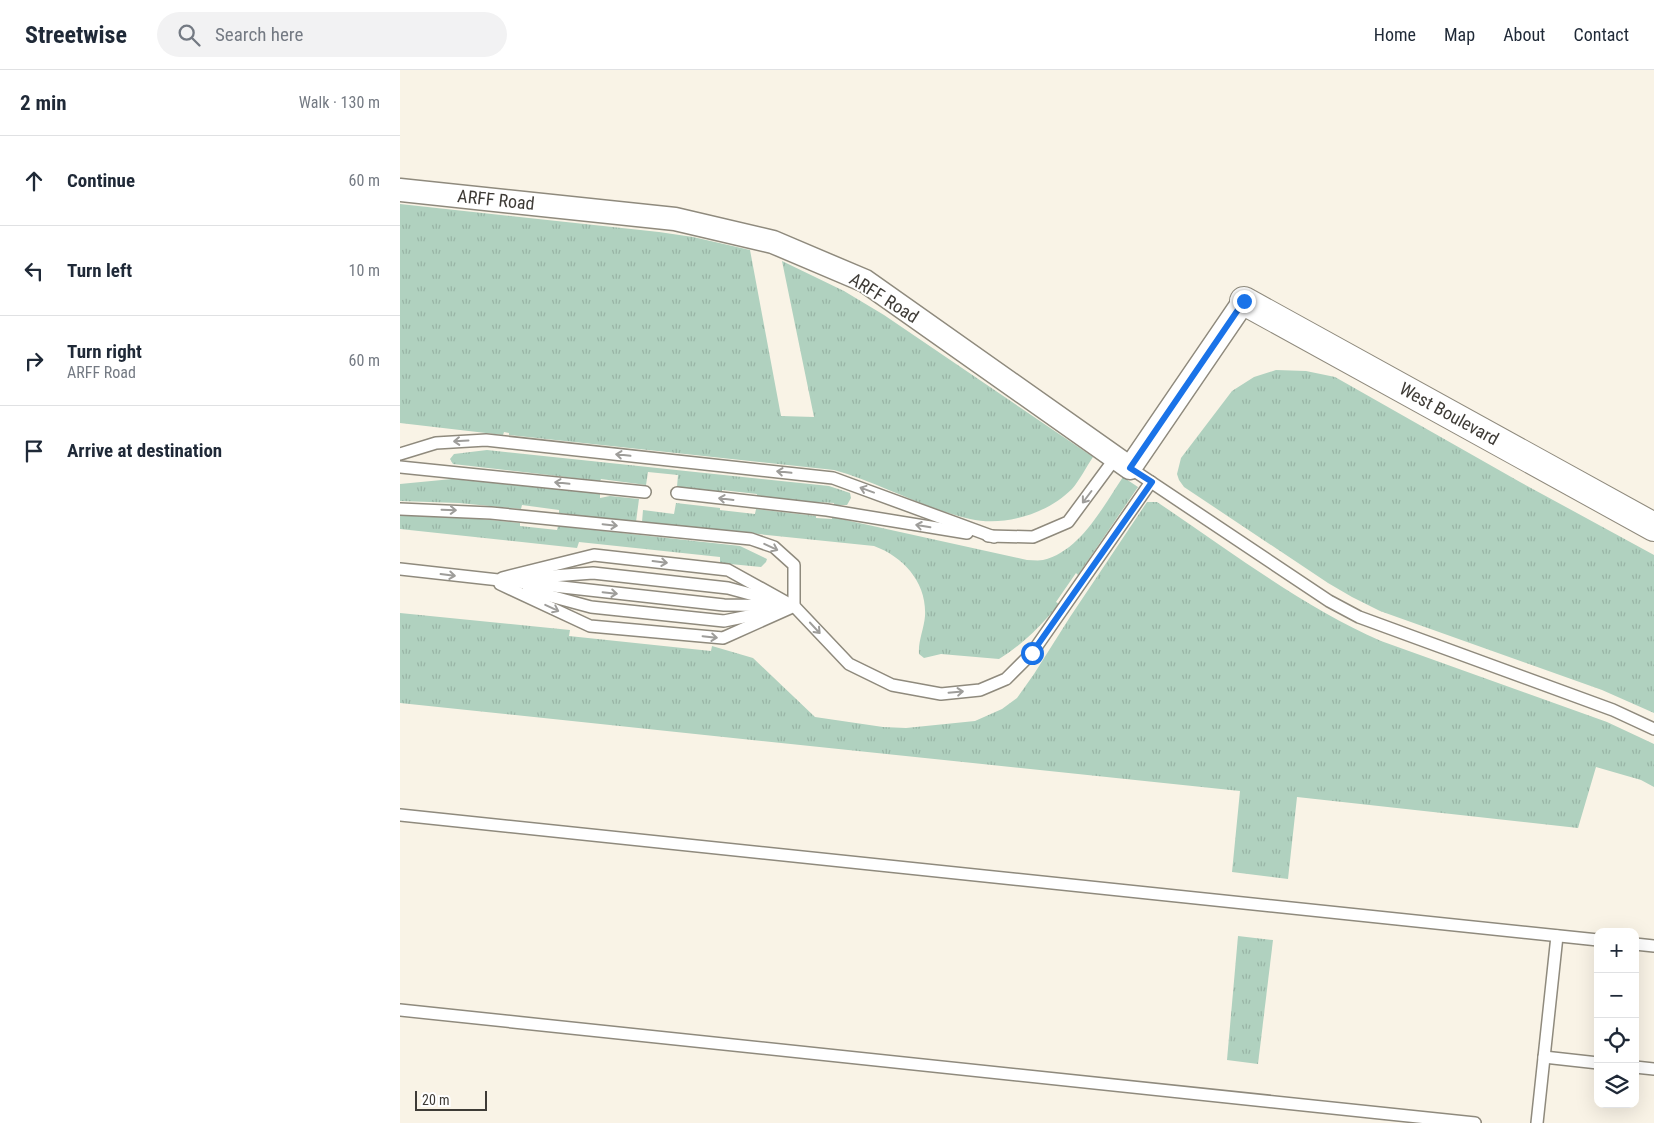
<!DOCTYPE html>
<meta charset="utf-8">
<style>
:root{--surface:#fff;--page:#f2f2f3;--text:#1f2937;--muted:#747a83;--line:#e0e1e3}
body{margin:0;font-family:"Roboto Condensed",sans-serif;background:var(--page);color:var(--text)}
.controls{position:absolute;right:15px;bottom:15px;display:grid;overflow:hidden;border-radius:10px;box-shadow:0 5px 20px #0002}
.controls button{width:45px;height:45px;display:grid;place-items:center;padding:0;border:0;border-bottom:1px solid var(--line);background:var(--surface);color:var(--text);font:25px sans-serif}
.scale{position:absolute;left:15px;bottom:12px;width:72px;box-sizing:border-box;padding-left:5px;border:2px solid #3e3b36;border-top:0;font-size:14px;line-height:18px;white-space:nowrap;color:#3e3b36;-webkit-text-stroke:4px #fff;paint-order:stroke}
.stop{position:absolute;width:15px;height:15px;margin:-11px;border:4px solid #1a73e8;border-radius:50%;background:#fff}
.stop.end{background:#1a73e8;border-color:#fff;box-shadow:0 1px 5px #0008}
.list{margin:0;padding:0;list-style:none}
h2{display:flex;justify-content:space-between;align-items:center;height:65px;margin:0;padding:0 20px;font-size:21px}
h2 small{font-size:16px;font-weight:400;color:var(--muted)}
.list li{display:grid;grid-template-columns:32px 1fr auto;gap:15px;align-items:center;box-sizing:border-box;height:90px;padding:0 20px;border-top:1px solid var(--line)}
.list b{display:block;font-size:19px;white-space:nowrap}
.list p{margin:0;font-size:16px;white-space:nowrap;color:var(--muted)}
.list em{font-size:16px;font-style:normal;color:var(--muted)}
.icon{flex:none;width:28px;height:28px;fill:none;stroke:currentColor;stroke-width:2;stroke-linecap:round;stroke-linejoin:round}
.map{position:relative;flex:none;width:1254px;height:1053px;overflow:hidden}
header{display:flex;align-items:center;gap:30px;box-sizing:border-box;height:70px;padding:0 25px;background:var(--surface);border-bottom:1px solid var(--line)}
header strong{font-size:24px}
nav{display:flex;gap:28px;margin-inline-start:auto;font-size:18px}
.search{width:350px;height:45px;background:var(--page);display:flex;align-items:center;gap:12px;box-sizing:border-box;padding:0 18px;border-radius:28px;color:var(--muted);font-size:19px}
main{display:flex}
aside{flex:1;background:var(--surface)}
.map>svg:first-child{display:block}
.grass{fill:url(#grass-tufts)}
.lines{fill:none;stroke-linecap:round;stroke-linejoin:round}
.lane-casing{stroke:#8f8a7d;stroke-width:14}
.street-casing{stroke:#8f8a7d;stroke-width:25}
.secondary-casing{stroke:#8f8a7d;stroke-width:30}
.lane{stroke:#fff;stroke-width:11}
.street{stroke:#fff;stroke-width:22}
.secondary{stroke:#fff;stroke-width:28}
.oneway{stroke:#9e9d9a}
.route{stroke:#1a73e8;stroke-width:6}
.labels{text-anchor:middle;stroke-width:4;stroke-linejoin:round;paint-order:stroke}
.street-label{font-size:18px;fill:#3e3b36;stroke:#fff}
</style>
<header>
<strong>Streetwise</strong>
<div class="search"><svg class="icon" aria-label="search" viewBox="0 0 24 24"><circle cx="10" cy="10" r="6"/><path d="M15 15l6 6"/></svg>Search here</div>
<nav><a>Home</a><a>Map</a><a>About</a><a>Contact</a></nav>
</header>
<main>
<aside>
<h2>2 min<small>Walk · 130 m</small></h2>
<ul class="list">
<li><svg class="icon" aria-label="ahead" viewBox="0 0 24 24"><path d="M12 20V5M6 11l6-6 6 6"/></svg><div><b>Continue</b></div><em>60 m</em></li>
<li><svg class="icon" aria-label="left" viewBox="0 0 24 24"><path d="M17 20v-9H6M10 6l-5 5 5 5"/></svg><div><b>Turn left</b></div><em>10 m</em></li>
<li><svg class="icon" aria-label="right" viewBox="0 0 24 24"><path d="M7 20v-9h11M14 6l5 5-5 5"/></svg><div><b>Turn right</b><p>ARFF Road</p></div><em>60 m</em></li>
<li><svg class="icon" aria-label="arrive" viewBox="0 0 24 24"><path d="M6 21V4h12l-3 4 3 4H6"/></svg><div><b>Arrive at destination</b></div></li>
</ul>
</aside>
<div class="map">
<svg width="1254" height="1053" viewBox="0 0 1254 1053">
<defs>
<pattern id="grass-tufts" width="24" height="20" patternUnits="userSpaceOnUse" patternTransform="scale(1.25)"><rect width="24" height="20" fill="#b0d1bf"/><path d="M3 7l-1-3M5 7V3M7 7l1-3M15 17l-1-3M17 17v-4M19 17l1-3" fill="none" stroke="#98b4a5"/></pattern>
</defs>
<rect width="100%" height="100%" fill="#f9f3e6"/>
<!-- grass -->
<g class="grass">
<path d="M 0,134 L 259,162 L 293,167 L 350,180 L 381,346 L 414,347 L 382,191 L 444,221 L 484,245 L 693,387 C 686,397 680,410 672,419 C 647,444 604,457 570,449 C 523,438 480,413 434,400 L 109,365 L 109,363 L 104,362 L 103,365 L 0,353 Z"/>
<path d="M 876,300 L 906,301 L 935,307 L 1120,412 L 1254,485 L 1254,643 L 1202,620 L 980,541 L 952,527 L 928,513 L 784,417 L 779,410 L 777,404 L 781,388 L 832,321 L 854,307 Z"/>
<path d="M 87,380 L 429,416 L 450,423 L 451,428 L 447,435 L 434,435 L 434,433 L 418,432 L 417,434 L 357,427 L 357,424 L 322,420 L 322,422 L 277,417 L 278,405 L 248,402 L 246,415 L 201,409 L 200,411 L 53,394 L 50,389 L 54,384 Z"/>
<path d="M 723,407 L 738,417 L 678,505 L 676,503 L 656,532 L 659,534 C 641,556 623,574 599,589 L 541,584 L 524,588 L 519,584 C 518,571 524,559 525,546 C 527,513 504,487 474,476 L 242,452 L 243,440 L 274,444 L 276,433 L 320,438 L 320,440 L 355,444 L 356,439 L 416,446 L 416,448 L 432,449 L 432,447 L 627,490 C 632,490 638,491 643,490 C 681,481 703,436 723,407 Z"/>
<path d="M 52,409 L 200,423 L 200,428 L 210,426 L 239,429 L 236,452 L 159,443 L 159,440 L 122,435 L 121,439 L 59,433 L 0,431 L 0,414 Z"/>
<path d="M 747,432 L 757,432 C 829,480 901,536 981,571 L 1207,652 L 1254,674 L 1254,717 L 1241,710 L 1196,697 L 1178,758 L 897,727 L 888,809 L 832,802 L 840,721 L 0,633 L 0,543 L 170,560 L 169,566 L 311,581 L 312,576 L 353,588 L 415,647 L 483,657 L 506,658 L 575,651 L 602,639 L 617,628 L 634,604 L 670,547 Z"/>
<path d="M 0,445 L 53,446 L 120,453 L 120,456 L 157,460 L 158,456 L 340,476 L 367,489 L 366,492 L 361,497 L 320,493 L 320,487 L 179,472 L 177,478 L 0,459 Z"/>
<path d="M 838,866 L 873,870 L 858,994 L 827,990 Z"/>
</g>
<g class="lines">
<!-- lane casing -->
<g class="lane-casing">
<g id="lane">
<path d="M 0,384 L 36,373 L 86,370 L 433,408 L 594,467"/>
<path d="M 0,397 L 245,422"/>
<path d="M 730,398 L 929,531 L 959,547 L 1213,640 L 1254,659"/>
<path d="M 277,423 L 427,440 L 567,463"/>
<path d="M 0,439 L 91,443 L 351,469 L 374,477 L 394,495 L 394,536"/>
<path d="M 588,466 L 633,467 L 668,452 L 716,387"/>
<path d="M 0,499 L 324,535 L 394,536 L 449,594 L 492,615 L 541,624 L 580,620 L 606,609 L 632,583 L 751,412"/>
<path d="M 102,508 L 194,485 L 328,500 L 393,536"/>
<path d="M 125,508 L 193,503 L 328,518 L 376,531"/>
<path d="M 100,514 L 190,556 L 323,568 L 390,538"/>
<path d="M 128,520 L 191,537 L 324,551 L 373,541"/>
<path d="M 0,745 L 1198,870"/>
<path d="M 1235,874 L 1254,876"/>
<path d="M 0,940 L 1075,1053"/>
<path d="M 1144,987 L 1198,993"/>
<path d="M 1235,997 L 1254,999"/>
<path d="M 1137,1053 L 1157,866"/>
</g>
</g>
<!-- street casing -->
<g class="street-casing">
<path id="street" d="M 0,120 L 275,149 L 373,172 L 465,211 L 730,398 L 844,231"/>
</g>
<!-- secondary casing -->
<g class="secondary-casing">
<path id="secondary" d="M 844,231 L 1254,457"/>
</g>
<!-- lane -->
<use href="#lane" class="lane"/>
<!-- street -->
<use href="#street" class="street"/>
<!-- secondary -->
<use href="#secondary" class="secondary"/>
</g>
<!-- one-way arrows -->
<defs><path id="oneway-shaft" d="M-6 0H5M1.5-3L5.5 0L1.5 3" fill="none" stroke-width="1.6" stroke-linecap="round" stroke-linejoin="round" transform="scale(1.25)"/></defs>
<g class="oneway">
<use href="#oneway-shaft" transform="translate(61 371) rotate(177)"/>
<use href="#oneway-shaft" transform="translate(223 385) rotate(-174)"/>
<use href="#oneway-shaft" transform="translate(384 402) rotate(-174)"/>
<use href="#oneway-shaft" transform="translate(162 413) rotate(-174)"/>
<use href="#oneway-shaft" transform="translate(467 420) rotate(-160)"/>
<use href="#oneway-shaft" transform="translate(687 427) rotate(127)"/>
<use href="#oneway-shaft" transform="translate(326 429) rotate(-173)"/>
<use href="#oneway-shaft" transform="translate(49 440) rotate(2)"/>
<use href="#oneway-shaft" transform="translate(210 455) rotate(6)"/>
<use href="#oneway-shaft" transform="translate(523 456) rotate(-171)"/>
<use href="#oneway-shaft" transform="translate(371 477) rotate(25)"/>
<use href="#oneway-shaft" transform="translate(260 492) rotate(7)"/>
<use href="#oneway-shaft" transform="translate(48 505) rotate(7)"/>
<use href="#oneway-shaft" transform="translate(210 523) rotate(6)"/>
<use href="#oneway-shaft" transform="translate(152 538) rotate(25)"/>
<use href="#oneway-shaft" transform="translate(415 558) rotate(47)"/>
<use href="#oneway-shaft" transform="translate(310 567) rotate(6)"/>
<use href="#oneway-shaft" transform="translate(556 622) rotate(-5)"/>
</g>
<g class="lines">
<!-- route -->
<path class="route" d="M 632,583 L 752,412 L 730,398 L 844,231"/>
</g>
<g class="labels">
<!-- street labels -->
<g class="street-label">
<text transform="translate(96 130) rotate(6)" y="6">ARFF Road</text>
<text transform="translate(484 228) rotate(32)" y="6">ARFF Road</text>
<text transform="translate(1049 344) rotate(29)" y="6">West Boulevard</text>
</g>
</g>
</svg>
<div class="controls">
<button>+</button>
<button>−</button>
<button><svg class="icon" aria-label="locate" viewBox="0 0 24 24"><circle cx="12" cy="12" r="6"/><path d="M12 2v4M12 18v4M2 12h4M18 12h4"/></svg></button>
<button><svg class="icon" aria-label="layers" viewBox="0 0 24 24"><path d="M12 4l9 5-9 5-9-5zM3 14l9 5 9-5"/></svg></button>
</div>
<div class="scale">20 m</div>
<div class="stop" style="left:632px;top:583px"></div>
<div class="stop end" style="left:844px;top:231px"></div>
</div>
</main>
